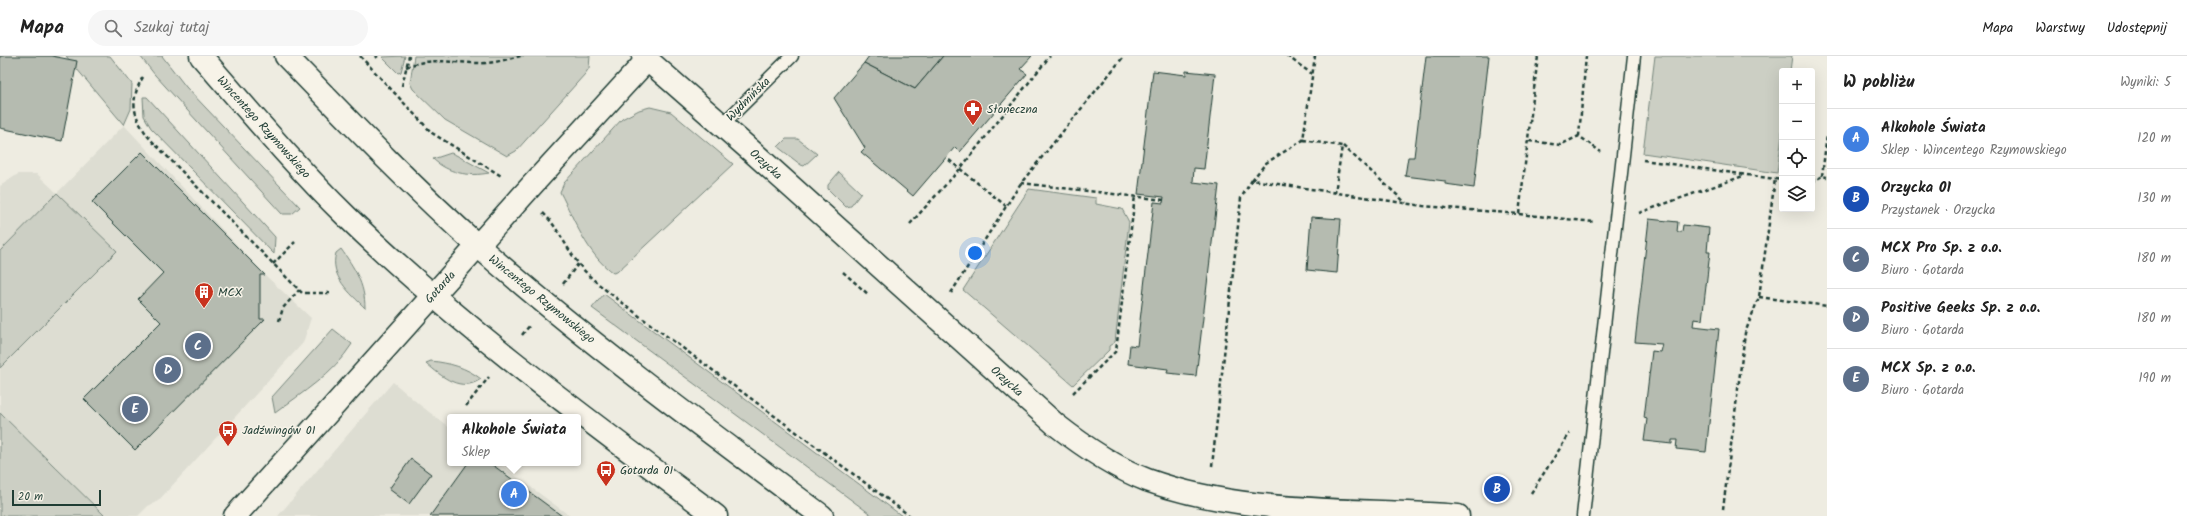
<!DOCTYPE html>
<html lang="pl">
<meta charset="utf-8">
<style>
:root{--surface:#fff;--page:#f6f6f6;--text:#222;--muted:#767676;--line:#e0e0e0;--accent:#c8321e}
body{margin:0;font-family:Kalam,sans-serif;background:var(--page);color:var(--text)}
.controls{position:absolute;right:12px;top:12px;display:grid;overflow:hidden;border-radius:4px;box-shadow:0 4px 16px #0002}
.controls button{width:36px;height:36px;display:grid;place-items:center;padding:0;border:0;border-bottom:1px solid var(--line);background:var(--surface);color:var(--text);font:20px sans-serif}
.scale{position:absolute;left:12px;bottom:10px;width:89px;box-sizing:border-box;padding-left:4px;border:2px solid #1f3d34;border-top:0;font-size:11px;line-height:14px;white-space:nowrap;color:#1f3d34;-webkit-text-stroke:3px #f7f3e8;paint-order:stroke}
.you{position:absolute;left:975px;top:197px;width:14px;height:14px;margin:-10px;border:3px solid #fff;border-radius:50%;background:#1a73e8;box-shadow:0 0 0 6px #1a73e833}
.badge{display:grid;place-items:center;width:26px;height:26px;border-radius:50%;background:var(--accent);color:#fff;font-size:13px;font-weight:700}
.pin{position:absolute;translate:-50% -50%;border:2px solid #fff;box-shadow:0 1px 4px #0006}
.popup{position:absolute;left:447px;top:358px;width:134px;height:52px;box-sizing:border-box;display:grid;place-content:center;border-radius:4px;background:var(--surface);filter:drop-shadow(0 1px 3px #0005);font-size:13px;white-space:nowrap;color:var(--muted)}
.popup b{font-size:15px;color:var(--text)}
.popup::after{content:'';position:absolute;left:50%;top:100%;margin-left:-8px;border:8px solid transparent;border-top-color:var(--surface)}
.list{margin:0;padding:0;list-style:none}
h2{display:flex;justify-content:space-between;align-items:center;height:52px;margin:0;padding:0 16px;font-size:17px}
h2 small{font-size:13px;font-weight:400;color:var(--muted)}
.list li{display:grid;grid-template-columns:26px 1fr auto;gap:12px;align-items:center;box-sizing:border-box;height:60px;padding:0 16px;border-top:1px solid var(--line)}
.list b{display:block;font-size:15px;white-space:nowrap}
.list p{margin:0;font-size:13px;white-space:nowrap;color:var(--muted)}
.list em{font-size:13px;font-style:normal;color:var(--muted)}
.icon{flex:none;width:22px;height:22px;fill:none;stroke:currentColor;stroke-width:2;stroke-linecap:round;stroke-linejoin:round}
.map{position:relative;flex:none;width:1827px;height:460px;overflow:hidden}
header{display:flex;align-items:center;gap:24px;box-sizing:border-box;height:56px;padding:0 20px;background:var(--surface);border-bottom:1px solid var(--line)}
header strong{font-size:19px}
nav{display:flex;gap:22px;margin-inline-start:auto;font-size:14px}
.search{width:280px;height:36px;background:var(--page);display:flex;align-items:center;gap:10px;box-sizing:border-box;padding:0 14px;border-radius:22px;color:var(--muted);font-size:15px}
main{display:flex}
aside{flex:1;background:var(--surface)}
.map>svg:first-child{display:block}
.built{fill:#ddddd2}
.green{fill:#cccfc4;stroke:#76867c}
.building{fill:#b5bbb0;stroke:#1f3d34}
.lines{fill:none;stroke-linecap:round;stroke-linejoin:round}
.lane-casing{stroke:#1f3d34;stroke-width:15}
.street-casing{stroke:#1f3d34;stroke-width:25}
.primary-casing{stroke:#1f3d34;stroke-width:25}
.path{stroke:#1f3d34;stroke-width:2.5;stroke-dasharray:4 3;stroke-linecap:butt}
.lane{stroke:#f7f3e8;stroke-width:12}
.street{stroke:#f7f3e8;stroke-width:22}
.primary{stroke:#f7f3e8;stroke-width:22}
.labels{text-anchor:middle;stroke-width:3;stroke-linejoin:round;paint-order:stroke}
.street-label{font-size:12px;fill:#1f3d34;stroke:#f7f3e8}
.poi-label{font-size:12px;fill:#1f3d34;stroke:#f7f3e8;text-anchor:start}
</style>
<header>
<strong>Mapa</strong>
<div class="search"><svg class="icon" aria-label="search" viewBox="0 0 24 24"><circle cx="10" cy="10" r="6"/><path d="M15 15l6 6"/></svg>Szukaj tutaj</div>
<nav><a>Mapa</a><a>Warstwy</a><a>Udostępnij</a></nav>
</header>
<main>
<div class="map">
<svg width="1827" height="460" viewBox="0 0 1827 460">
<rect width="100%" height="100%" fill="#eeece1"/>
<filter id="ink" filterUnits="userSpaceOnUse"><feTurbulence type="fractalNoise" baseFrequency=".025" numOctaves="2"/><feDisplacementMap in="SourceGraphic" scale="8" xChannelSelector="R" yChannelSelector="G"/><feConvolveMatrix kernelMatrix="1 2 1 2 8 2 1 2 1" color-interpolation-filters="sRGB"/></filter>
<g filter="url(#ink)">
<!-- built -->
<g class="built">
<path d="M 124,69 L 265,219 L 311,262 L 303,287 L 158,445 L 148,450 L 138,460 L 105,460 L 0,357 L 0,312 L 117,195 L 0,195 L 0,130 L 18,118 L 37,118 L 57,137 Z"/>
<path d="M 393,326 L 420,349 L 450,372 L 450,407 L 498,407 L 570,460 L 278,460 Z"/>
</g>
<!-- green -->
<g class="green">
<path d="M 66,0 L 110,0 L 132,28 L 131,53 L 124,69 Z"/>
<path d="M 140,0 L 162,0 L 186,31 L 300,151 L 292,158 L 282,158 L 155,19 Z"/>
<path d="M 405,0 L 401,16 L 398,17 L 382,1 Z"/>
<path d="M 414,0 L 590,0 L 589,12 L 585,18 L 516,95 L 507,100 L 445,64 L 413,33 L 410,27 Z"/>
<path d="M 1655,0 L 1792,0 L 1790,15 L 1782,15 L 1782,80 L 1777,117 L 1643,97 Z"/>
<path d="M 143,41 L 147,41 L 275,181 L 274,198 L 151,72 L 144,60 Z"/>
<path d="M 650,51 L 671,56 L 733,108 L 617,216 L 613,217 C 587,198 575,165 560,136 L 564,127 L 622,63 L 639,54 Z"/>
<path d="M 786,83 L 798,83 L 817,98 L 804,110 L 801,109 L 778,91 Z"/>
<path d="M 451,97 L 456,99 L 489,117 C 468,121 448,117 433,103 Z"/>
<path d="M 839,116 L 861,137 L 851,150 L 846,151 L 828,133 L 828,129 Z"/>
<path d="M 1029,133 L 1096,142 L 1096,148 L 1122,153 L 1129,166 L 1115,286 L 1109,290 L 1109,294 L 1073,329 L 963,234 Z"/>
<path d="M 57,137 L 117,195 L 0,312 L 0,195 Z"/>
<path d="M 341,193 C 354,211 365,228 365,252 C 350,237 329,220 336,197 Z"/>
<path d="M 604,238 L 902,460 L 873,460 L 592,252 Z"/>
<path d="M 333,273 L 352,288 C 333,318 303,336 275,357 L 272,341 Z"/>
<path d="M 431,305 C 449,307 466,311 481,323 C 461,337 442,321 426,307 Z"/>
<path d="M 0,357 L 105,460 L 0,460 Z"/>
</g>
<!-- building -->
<g class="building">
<path d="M 0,0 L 52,0 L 77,5 L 62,85 L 0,72 Z"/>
<path d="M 869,0 L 943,0 L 915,33 L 864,7 Z"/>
<path d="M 943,0 L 1032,0 L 1020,13 L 1027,18 L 960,96 L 955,91 L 913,140 L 861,96 L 865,92 L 834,42 L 864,7 L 915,33 Z"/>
<path d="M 1426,0 L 1489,0 L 1474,132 L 1445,128 L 1445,125 L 1405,120 L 1408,101 L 1414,101 Z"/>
<path d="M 1153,15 L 1186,19 L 1186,15 L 1215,18 L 1204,113 L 1194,112 L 1193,126 L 1219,129 L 1196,320 L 1167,317 L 1168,313 L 1128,308 L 1130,289 L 1137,290 L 1154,146 L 1163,147 L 1164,141 L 1138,138 Z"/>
<path d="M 142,96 L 265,219 L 260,219 L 260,263 L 265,263 L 135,394 L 84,343 L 161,266 L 138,243 L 163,217 L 92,146 Z"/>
<path d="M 1311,161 L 1341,163 L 1337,217 L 1307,214 Z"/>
<path d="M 1649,163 L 1678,166 L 1677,176 L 1682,176 L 1683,169 L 1709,172 L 1707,196 L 1710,196 L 1702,264 L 1694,263 L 1693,270 L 1719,273 L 1706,396 L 1676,393 L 1677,384 L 1672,384 L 1672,388 L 1644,385 L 1647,363 L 1644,362 L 1652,295 L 1660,296 L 1662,288 L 1635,286 Z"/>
<path d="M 411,403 L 431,418 L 409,448 L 389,433 Z"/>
<path d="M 468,407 L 490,407 L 562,460 L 430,460 Z"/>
</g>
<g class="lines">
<!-- lane casing -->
<g class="lane-casing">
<g id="lane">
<path d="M 722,69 L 792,0"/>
<path d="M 1583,460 L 1634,0"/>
</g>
</g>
<!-- street casing -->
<g class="street-casing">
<g id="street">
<path d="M 643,0 L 756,99 L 1055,368 C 1083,390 1113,411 1147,424 C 1246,460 1355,452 1458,460"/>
<path d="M 235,460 L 534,127 L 647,4"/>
</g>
</g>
<!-- primary casing -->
<g class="primary-casing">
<g id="primary">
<path d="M 201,0 C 248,54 295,110 346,160 C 460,271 589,365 716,460"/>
<path d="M 286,0 C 349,65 411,130 478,190 C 587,286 705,373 822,460"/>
</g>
</g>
<!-- path -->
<g class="path">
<path d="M 360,0 L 432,77 L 503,121"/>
<path d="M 1287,0 L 1312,18"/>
<path d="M 1586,0 L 1579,80 L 1601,96"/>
<path d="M 375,2 L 378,0"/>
<path d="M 406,11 C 430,1 452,7 478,7 C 492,8 507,3 521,0"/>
<path d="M 143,21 C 128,46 134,62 150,83 L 302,237 L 331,237"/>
<path d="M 402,30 L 409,0"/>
<path d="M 1303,84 L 1342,90 L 1335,137"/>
<path d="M 1529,85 L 1560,89 L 1579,80"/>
<path d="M 1343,90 L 1406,147"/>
<path d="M 949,104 L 1006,150"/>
<path d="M 1643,104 L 1782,124"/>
<path d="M 1822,120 L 1827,79"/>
<path d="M 1252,124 L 1266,107 L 1303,84 L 1315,0"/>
<path d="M 1812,126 L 1822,120 L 1827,121"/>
<path d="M 1021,127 L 1164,144"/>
<path d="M 543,157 C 558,171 565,190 578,207 C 593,227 619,243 638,259 L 910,460"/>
<path d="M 1639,157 L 1743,120"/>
<path d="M 1519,158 L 1594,166"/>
<path d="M 910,168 L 960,113 L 1050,0"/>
<path d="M 273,208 L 295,186"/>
<path d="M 843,216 L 869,239"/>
<path d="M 563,228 L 578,208"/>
<path d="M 951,237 L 1021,127 L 1124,0"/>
<path d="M 1759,241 L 1827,250"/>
<path d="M 279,265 L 283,252 L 299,234"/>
<path d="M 522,279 L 530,269"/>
<path d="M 1073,337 L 1116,295 L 1135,140"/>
<path d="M 466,350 L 489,321"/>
<path d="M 1212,410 L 1241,142 L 1252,124 L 1423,150 L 1519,158 L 1538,0"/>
<path d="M 1531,437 L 1570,377"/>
<path d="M 1723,453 L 1745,277 L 1759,241 L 1775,123"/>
</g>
<!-- lane -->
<use href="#lane" class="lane"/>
<!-- street -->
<use href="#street" class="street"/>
<!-- primary -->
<use href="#primary" class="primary"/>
</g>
</g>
<!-- icons -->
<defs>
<g id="pharmacy-pin" transform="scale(1)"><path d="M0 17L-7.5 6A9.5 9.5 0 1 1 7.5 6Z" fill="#c8321e" stroke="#f7f3e8"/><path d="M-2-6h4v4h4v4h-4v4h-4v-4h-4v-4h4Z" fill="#fff"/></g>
<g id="building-pin" transform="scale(1)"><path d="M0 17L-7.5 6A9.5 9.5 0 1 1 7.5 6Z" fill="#c8321e" stroke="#f7f3e8"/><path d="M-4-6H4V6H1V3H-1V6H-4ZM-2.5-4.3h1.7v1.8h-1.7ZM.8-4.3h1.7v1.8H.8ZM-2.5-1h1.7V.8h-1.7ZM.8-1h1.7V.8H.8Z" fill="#fff"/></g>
<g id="bus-pin" transform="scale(1)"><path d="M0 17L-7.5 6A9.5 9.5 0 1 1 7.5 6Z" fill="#c8321e" stroke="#f7f3e8"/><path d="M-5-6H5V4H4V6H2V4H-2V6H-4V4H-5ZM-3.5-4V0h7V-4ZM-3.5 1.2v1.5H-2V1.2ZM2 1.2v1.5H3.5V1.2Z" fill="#fff"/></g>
</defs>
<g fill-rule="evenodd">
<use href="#pharmacy-pin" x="973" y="53"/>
<use href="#building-pin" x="204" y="236"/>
<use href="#bus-pin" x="228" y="374"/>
<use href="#bus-pin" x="606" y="414"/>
</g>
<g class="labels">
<!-- street labels -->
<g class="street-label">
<text transform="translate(748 43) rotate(-45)" y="4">Wydmińska</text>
<text transform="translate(264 71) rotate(48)" y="4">Wincentego Rzymowskiego</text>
<text transform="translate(766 108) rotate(42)" y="4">Orzycka</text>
<text transform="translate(440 231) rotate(-48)" y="4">Gotarda</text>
<text transform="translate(542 243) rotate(39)" y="4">Wincentego Rzymowskiego</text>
<text transform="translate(1007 325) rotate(42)" y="4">Orzycka</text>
</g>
<!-- poi labels -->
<g class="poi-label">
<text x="987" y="57">Słoneczna</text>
<text x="218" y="240">MCX</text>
<text x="242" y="378">Jadźwingów 01</text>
<text x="620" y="418">Gotarda 01</text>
</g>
</g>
</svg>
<div class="controls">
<button>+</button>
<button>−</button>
<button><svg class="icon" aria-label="locate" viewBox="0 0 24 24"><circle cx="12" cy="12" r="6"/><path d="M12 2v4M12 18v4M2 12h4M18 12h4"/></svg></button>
<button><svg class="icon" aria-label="layers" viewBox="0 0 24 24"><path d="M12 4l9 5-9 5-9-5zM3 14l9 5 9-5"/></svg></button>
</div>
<div class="scale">20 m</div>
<div class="you"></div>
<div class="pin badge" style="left:514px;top:438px;background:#3f7fe0">A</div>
<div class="popup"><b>Alkohole Świata</b>Sklep</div>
<div class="pin badge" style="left:1497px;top:433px;background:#1a4fb4">B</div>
<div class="pin badge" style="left:198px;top:290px;background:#5c6f8a">C</div>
<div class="pin badge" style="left:168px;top:314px;background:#5c6f8a">D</div>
<div class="pin badge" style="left:135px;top:353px;background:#5c6f8a">E</div>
</div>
<aside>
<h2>W pobliżu<small>Wyniki: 5</small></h2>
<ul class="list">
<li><span class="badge" style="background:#3f7fe0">A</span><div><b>Alkohole Świata</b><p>Sklep · Wincentego Rzymowskiego</p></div><em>120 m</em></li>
<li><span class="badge" style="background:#1a4fb4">B</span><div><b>Orzycka 01</b><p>Przystanek · Orzycka</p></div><em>130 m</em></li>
<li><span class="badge" style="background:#5c6f8a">C</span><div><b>MCX Pro Sp. z o.o.</b><p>Biuro · Gotarda</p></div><em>180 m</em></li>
<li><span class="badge" style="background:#5c6f8a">D</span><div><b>Positive Geeks Sp. z o.o.</b><p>Biuro · Gotarda</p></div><em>180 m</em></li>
<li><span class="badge" style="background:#5c6f8a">E</span><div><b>MCX Sp. z o.o.</b><p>Biuro · Gotarda</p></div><em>190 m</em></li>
</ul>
</aside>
</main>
